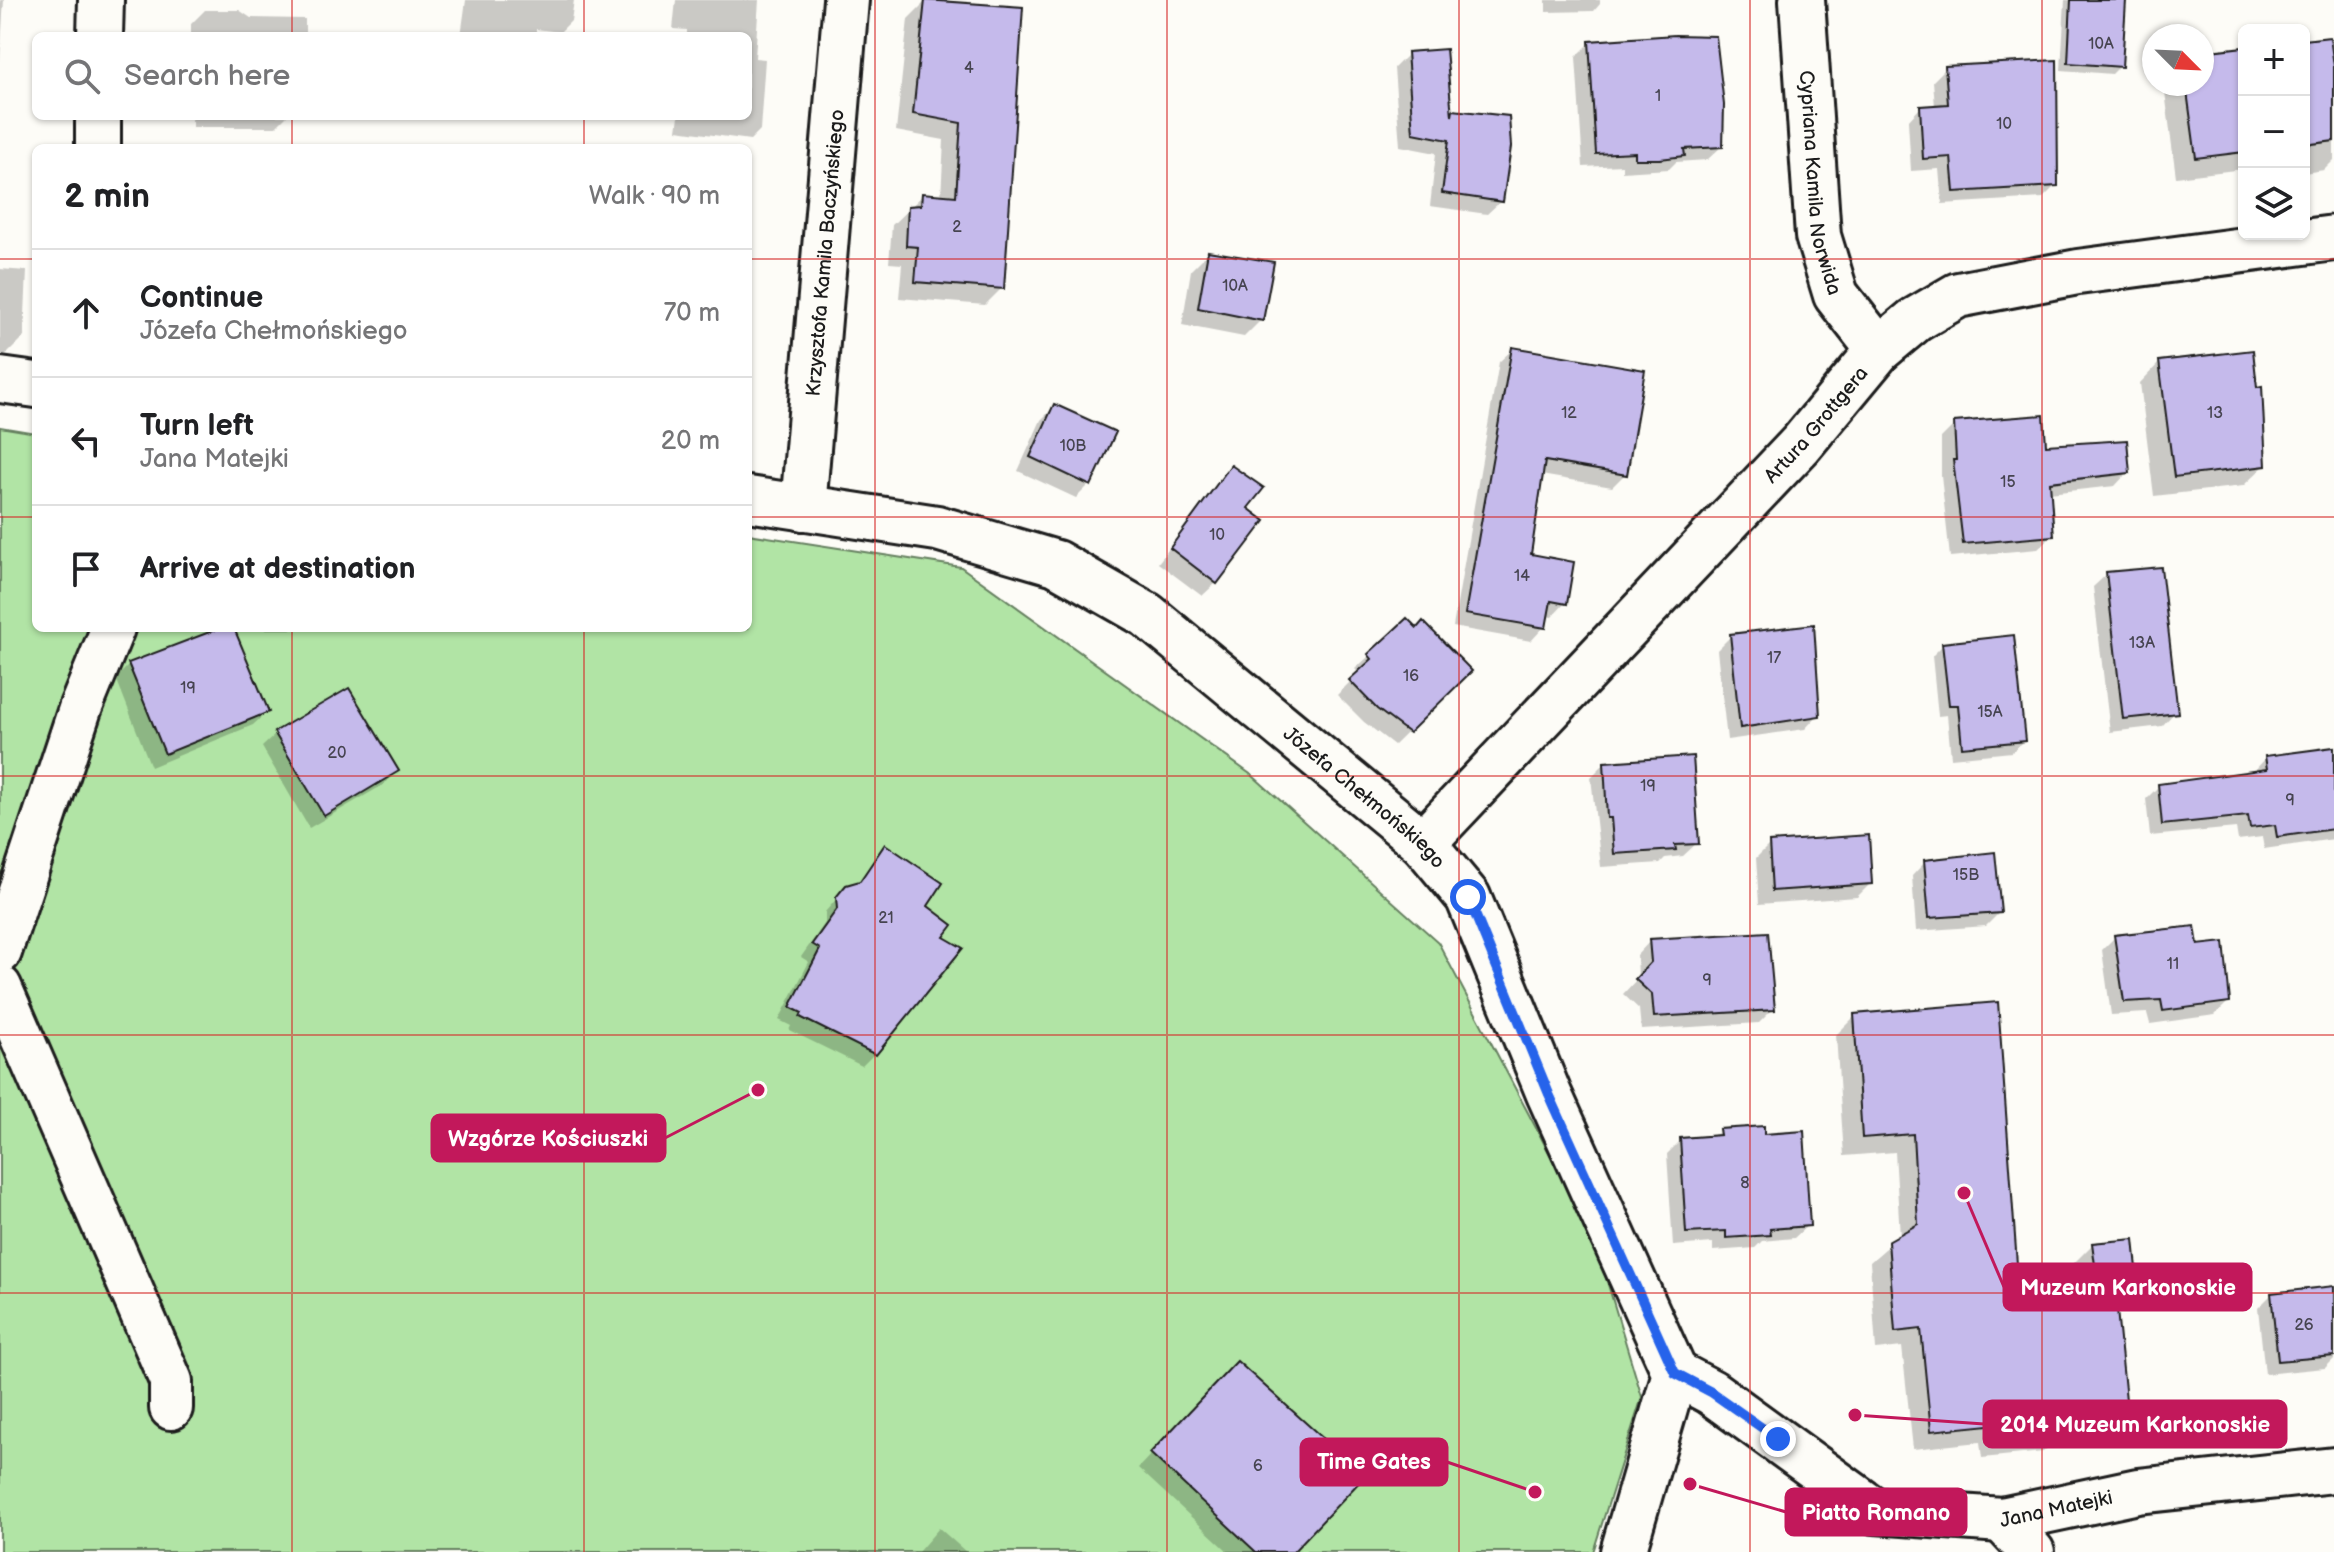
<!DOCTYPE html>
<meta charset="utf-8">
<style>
:root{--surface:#fff;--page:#f6f6f6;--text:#202124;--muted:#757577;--line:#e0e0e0}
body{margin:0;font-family:"Balsamiq Sans",sans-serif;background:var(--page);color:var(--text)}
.controls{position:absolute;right:24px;top:24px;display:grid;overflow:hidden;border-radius:12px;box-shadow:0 2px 6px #0004}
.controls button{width:72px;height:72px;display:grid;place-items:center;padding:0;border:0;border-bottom:2px solid var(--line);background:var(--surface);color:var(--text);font:40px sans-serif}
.compass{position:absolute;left:2142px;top:24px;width:72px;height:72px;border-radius:50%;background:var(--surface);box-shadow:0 2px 6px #0004;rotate:114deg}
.stop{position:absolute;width:24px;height:24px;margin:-18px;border:6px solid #2563eb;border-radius:50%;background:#fff}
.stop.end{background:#2563eb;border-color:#fff;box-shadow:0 2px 8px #0008}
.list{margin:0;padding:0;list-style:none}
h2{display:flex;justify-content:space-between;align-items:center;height:104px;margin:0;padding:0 32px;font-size:34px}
h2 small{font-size:26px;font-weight:400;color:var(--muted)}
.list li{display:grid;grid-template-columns:52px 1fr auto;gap:24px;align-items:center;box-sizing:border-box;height:128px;padding:0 32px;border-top:2px solid var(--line)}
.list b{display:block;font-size:30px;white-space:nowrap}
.list p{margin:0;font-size:26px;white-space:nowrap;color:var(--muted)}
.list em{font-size:26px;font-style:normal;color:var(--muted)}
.icon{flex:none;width:44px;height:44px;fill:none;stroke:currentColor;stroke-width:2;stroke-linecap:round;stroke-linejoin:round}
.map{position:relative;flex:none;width:2334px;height:1552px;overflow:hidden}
.search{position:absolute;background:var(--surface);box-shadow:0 2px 6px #0004;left:32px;top:32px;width:720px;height:88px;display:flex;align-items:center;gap:20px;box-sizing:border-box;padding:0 28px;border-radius:12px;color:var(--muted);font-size:30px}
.panel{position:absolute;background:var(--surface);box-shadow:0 2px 6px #0004;left:32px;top:144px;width:720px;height:488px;border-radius:12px}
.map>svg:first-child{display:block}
.green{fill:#b1e4a5;stroke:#668060;stroke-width:2}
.shadow{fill:#0003}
.building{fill:#c5baeb;stroke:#1c1c1c;stroke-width:2}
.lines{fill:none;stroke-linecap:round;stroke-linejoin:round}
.pedestrian-casing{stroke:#1c1c1c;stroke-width:48}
.minor-casing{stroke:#1c1c1c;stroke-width:50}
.pedestrian{stroke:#fdfcf7;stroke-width:42}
.minor{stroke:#fdfcf7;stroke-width:44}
.route{stroke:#2563eb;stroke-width:10}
.grid{fill:none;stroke:#d62828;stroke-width:2;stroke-opacity:0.55}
.labels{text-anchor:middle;stroke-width:7;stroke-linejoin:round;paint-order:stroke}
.number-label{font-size:16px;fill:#464450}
.street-label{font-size:20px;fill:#1c1c1c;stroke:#fdfcf7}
.leader{fill:none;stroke:#c2185b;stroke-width:3}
.callout-dot{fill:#c2185b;stroke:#fdfcf7;stroke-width:3}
.callout{fill:#c2185b;stroke:#c2185b;stroke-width:3}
.callout-label{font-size:22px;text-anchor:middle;font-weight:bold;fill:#fff}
</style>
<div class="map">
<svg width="2334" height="1552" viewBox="0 0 2334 1552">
<rect width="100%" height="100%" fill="#fdfcf7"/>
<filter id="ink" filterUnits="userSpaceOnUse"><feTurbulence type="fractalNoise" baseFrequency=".0125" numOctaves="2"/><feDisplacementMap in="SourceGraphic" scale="16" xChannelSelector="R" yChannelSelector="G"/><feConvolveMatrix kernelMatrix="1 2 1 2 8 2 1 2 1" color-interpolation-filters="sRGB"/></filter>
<g filter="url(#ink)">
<!-- green -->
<path class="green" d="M 0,427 L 36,433 L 36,628 L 748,628 L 748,534 L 961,567 L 1253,776 L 1438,942 L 1594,1238 L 1642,1397 L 1593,1552 L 0,1552 Z"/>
<!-- shadow -->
<g class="shadow">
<path d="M 0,0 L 4,0 L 0,61 Z"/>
<path d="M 466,0 L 574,0 L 571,21 L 560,32 L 536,29 L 536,36 L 461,36 Z"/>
<path d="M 676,0 L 759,0 L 755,58 L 765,59 L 760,130 L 750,140 L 677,130 L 679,116 L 748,116 L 748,36 L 687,36 L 687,30 L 673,29 Z"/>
<path d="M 1546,0 L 1600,0 L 1600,4 L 1594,11 L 1546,12 Z"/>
<path d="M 2065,0 L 2124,0 L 2120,66 L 2112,74 L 2061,70 Z"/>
<path d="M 925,2 L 1021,9 L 1002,288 L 985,305 L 899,298 L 902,264 L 889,263 L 892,225 L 923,195 L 941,197 L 944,140 L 896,131 L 908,19 Z"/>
<path d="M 205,10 L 239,10 L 251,18 L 305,19 L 305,36 L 191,36 L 191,24 Z"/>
<path d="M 2328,36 L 2334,81 L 2334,160 L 2324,170 L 2304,173 L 2304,39 Z"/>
<path d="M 1590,43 L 1721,147 L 1707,160 L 1676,162 L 1669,169 L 1622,172 L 1622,165 L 1583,167 L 1576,57 Z"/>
<path d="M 2244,47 L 2244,169 L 2176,177 L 2164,84 L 2202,84 L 2202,53 Z"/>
<path d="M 1408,54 L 1450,115 L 1453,112 L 1501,201 L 1487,214 L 1430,206 L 1436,153 L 1400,146 L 1394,68 Z"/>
<path d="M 1946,68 L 2056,185 L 2043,198 L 1942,204 L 1939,169 L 1911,171 L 1908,121 L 1920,108 L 1935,107 L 1933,81 Z"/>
<path d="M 192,116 L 287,116 L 276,127 L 192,127 Z"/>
<path d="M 1208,253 L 1261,320 L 1244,337 L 1182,325 L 1191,270 Z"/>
<path d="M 0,269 L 27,271 L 24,337 L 6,355 L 0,354 Z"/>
<path d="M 1513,349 L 1625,474 L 1612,487 L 1541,475 L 1529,556 L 1565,603 L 1552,617 L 1546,616 L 1544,627 L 1531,641 L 1453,627 L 1499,362 Z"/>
<path d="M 2160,362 L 2256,389 L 2264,466 L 2243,486 L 2154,496 L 2140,383 Z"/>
<path d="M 1055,406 L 1089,485 L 1076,498 L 1018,471 L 1041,420 Z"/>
<path d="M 1955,424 L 2044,447 L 2128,472 L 2115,486 L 2049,493 L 2052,536 L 2038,549 L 1950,557 L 1941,476 L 1941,438 Z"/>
<path d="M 1232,467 L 1246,509 L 1216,583 L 1202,596 L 1158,563 Z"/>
<path d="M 2107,574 L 2175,712 L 2162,726 L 2110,732 L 2093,587 Z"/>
<path d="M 1407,621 L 1469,671 L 1394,745 L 1364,722 L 1337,695 L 1359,673 L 1355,669 Z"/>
<path d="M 225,628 L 232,628 L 267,712 L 253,725 L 151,767 L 116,678 L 129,665 Z"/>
<path d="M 1731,636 L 1818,715 L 1805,729 L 1727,740 L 1717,650 Z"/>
<path d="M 1943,645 L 2023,741 L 2012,752 L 1951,758 L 1947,715 L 1938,716 L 1932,656 Z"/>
<path d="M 276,734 L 396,771 L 383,785 L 309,828 L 262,747 Z"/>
<path d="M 2334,749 L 2334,839 L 2264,849 L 2262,837 L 2238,840 L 2236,828 L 2150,836 L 2146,799 L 2159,786 L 2254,771 L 2266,758 Z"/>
<path d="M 1605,763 L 1697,843 L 1683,856 L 1665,858 L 1660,863 L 1601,867 L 1591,777 Z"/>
<path d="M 1770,844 L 1870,884 L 1857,897 L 1759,904 L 1756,858 Z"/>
<path d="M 885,847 L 925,907 L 874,1054 L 862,1066 L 789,1030 L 791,1026 L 779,1020 L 809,962 L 801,957 L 825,923 L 825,912 L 847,887 L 856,884 Z"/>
<path d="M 1925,862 L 1999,913 L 1986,926 L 1916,931 L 1912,876 Z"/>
<path d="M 2115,937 L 2196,947 L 2228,1002 L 2215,1015 L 2150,1024 L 2147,1013 L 2111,1015 L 2102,950 Z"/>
<path d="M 1650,941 L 1773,1009 L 1759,1023 L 1641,1030 L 1639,1009 L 1623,994 L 1638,978 L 1637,955 Z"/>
<path d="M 1855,1016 L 2017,1295 L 2078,1291 L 2074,1263 L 2092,1245 L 2137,1287 L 2114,1307 L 2125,1410 L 2106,1429 L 2062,1433 L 2043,1452 L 1982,1458 L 1980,1442 L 1913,1449 L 1902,1347 L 1876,1350 L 1870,1262 L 1900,1236 L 1895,1152 L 1844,1156 L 1836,1035 Z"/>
<path d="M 1720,1131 L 1762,1136 L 1808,1225 L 1794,1238 L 1762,1241 L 1755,1248 L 1713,1251 L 1713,1243 L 1673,1246 L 1667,1154 L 1681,1140 L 1713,1138 Z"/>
<path d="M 2272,1294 L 2334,1307 L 2334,1359 L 2325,1368 L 2265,1374 L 2258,1308 Z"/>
<path d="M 1224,1377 L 1290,1552 L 1229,1552 L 1138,1468 Z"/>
<path d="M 939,1528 L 966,1552 L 918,1552 Z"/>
</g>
<!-- building -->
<g class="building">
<path d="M 925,0 L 1023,7 L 1004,289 L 915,282 L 918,247 L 906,246 L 908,206 L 921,205 L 922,193 L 956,196 L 961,123 L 913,114 Z"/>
<path d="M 2071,0 L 2126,0 L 2122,67 L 2068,63 Z"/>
<path d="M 1675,35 L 1716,36 L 1724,105 L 1723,147 L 1684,149 L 1685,156 L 1660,159 L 1635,159 L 1635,152 L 1596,154 L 1589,41 Z"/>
<path d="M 2330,37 L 2334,66 L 2334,141 L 2304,145 L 2304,40 Z"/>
<path d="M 2244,47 L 2244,152 L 2196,158 L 2186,84 L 2202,84 L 2202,52 Z"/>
<path d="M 1446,49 L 1452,116 L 1453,110 L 1509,116 L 1511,147 L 1503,202 L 1442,193 L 1449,140 L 1413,133 L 1407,52 Z"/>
<path d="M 2057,60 L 2058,186 L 1954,192 L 1951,157 L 1923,159 L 1920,106 L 1948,104 L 1945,66 Z"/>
<path d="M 1208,251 L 1274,262 L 1263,321 L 1198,308 Z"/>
<path d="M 1512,347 L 1645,370 L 1627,475 L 1545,461 L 1531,554 L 1574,562 L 1567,604 L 1551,601 L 1546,628 L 1465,614 Z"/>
<path d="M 2253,350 L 2257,387 L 2262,386 L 2266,466 L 2174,477 L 2159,361 Z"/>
<path d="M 1054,404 L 1116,432 L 1091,486 L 1030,457 Z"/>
<path d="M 2044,415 L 2046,445 L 2127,440 L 2130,473 L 2050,482 L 2054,536 L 1963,544 L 1953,460 L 1956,460 L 1954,422 Z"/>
<path d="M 1231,465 L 1264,488 L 1248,508 L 1265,521 L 1217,584 L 1170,548 Z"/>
<path d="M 2161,567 L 2178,713 L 2123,719 L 2106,572 Z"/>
<path d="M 1407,618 L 1417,628 L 1423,621 L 1472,671 L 1409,733 L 1377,709 L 1349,680 L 1372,659 L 1368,654 Z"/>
<path d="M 1814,624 L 1820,716 L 1740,728 L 1730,634 Z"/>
<path d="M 220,628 L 234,628 L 269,712 L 165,754 L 128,663 Z"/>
<path d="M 2014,635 L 2025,741 L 1962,747 L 1958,705 L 1949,705 L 1942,643 Z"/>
<path d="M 349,688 L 399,771 L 324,816 L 274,732 Z"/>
<path d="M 2334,747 L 2334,829 L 2277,837 L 2275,825 L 2250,828 L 2248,816 L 2162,825 L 2158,784 L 2267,769 L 2265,756 Z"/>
<path d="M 1693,756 L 1699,844 L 1675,845 L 1676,850 L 1614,854 L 1611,818 L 1607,818 L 1604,762 Z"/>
<path d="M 1869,835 L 1872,884 L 1772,891 L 1769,842 Z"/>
<path d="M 885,844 L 943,883 L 928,906 L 953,925 L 944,937 L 963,948 L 876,1055 L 800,1017 L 802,1013 L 790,1007 L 820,949 L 812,944 L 837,909 L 836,897 L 846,885 L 860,881 Z"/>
<path d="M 1995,852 L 2001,913 L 1929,918 L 1924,860 Z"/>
<path d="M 2195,926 L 2198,945 L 2224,942 L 2230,1002 L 2163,1011 L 2161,1000 L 2124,1002 L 2114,935 Z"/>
<path d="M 1768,932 L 1775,1010 L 1654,1017 L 1652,995 L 1635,979 L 1651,962 L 1649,939 Z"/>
<path d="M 1998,1002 L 2019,1292 L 2098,1287 L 2092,1243 L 2134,1239 L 2139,1288 L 2115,1290 L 2127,1410 L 2062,1417 L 2064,1434 L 2000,1441 L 1998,1424 L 1931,1431 L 1921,1329 L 1895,1332 L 1888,1241 L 1918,1224 L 1913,1134 L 1862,1138 L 1854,1014 Z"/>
<path d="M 1764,1126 L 1764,1134 L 1804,1131 L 1810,1226 L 1770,1229 L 1771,1235 L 1726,1238 L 1726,1231 L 1686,1233 L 1680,1138 L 1720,1135 L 1719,1129 Z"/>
<path d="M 2334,1286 L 2334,1356 L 2278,1361 L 2271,1293 Z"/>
<path d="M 1237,1361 L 1365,1476 L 1293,1552 L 1256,1552 L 1150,1453 Z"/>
</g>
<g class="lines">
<!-- pedestrian casing -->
<g class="pedestrian-casing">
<g id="pedestrian">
<path d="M 0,952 L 80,709 L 113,628"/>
<path d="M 0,987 L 171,1381 L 171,1408"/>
</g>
</g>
<!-- minor casing -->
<g class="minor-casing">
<g id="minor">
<path id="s1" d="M 1802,0 L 1818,236 L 1836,295 L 1879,350"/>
<path d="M 100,36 L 101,0"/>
<path d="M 98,148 L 98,116"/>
<path d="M 0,380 L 36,385"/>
<path id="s2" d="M 748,499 L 937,528 L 1056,563 L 1147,615 L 1423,843 L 1468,897 L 1549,1094 L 1675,1373 L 1623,1552"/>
<path id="s3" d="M 803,508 L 846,0"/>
<path id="s4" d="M 1423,843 L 1801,444 L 1879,350 L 1915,320 L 1958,295 L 2078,272 L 2334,238"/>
<path id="s5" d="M 1675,1373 L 1711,1392 L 1875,1511 L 2002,1520 L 2138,1491 L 2334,1470"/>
<path d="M 2002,1520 L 2032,1552"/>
</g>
</g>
<!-- pedestrian -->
<use href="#pedestrian" class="pedestrian"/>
<!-- minor -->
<use href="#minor" class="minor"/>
</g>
</g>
<g class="lines" filter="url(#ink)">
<!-- route -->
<path class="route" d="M 1468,897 L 1549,1094 L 1675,1373 L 1711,1392 L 1778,1439"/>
</g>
<!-- grid -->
<path class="grid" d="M 292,0 L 292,36M 584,0 L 584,36M 875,0 L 875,1552M 1167,0 L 1167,1552M 1459,0 L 1459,1552M 1750,0 L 1750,1552M 2042,0 L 2042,1552M 292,116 L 292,148M 584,116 L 584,148M 0,259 L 36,259M 748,259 L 2334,259M 0,517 L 36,517M 748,517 L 2334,517M 292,628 L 292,1552M 584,628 L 584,1552M 0,776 L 2334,776M 0,1035 L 2334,1035M 0,1293 L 2334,1293"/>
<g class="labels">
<!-- number labels -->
<g class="number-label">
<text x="2101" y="49">10A</text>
<text x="969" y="73">4</text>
<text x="1658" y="101">1</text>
<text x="2004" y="129">10</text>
<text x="957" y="232">2</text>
<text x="1235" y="291">10A</text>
<text x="1569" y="418">12</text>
<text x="2215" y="418">13</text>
<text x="1073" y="451">10B</text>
<text x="2008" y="487">15</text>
<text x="1217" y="540">10</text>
<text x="1522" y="581">14</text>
<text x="2142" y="648">13A</text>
<text x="1774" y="663">17</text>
<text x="1411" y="681">16</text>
<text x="188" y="693">19</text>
<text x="1990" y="717">15A</text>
<text x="337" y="758">20</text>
<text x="1648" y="791">19</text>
<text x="2290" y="805">9</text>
<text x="1966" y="880">15B</text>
<text x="886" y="923">21</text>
<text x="2173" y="969">11</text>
<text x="1707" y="985">9</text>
<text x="1745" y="1188">8</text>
<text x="2304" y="1330">26</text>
<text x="1258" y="1471">6</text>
</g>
<!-- street labels -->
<g class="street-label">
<text dy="7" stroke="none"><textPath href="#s1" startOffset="184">Cypriana Kamila Norwida</textPath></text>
<text dy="7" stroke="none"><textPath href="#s3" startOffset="256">Krzysztofa Kamila Baczyńskiego</textPath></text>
<text dy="7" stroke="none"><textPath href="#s4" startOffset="574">Artura Grottgera</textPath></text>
<text dy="7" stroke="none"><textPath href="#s2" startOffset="704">Józefa Chełmońskiego</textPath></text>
<text dy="7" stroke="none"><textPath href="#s5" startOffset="426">Jana Matejki</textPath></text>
</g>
</g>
<!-- callouts -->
<path class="leader" d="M758 1090L665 1138M1964 1193L2004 1287M1855 1415L1984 1424M1535 1492L1447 1462M1690 1484L1786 1512"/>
<g class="callout-dot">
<circle cx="758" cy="1090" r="8"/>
<circle cx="1964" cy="1193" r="8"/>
<circle cx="1855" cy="1415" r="8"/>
<circle cx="1535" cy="1492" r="8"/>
<circle cx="1690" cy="1484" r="8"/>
</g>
<g class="callout">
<rect x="432" y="1115" width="233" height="46" rx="8"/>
<rect x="2004" y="1264" width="247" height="46" rx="8"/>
<rect x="1984" y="1401" width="302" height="46" rx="8"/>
<rect x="1301" y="1439" width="146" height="46" rx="8"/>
<rect x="1786" y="1489" width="180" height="46" rx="8"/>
</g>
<g class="callout-label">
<text x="548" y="1146">Wzgórze Kościuszki</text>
<text x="2128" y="1295">Muzeum Karkonoskie</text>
<text x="2135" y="1432">2014 Muzeum Karkonoskie</text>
<text x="1374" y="1469">Time Gates</text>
<text x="1876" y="1520">Piatto Romano</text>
</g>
</svg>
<div class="controls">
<button>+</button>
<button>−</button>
<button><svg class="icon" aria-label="layers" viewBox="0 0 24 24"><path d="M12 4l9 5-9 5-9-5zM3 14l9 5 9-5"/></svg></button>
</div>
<svg class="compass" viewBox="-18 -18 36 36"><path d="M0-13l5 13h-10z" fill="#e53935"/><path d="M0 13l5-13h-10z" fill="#757577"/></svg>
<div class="stop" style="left:1468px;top:897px"></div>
<div class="stop end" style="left:1778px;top:1439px"></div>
<div class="search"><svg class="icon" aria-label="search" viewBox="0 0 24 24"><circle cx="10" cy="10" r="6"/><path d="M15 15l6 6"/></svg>Search here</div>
<section class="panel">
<h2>2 min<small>Walk · 90 m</small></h2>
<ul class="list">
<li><svg class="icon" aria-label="ahead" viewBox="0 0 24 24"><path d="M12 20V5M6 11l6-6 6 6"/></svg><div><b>Continue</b><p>Józefa Chełmońskiego</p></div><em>70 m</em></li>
<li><svg class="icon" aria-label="left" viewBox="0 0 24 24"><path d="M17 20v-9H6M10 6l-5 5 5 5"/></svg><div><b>Turn left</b><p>Jana Matejki</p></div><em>20 m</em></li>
<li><svg class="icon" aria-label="arrive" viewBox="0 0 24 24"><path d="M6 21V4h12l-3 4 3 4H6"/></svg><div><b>Arrive at destination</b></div></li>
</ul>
</section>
</div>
